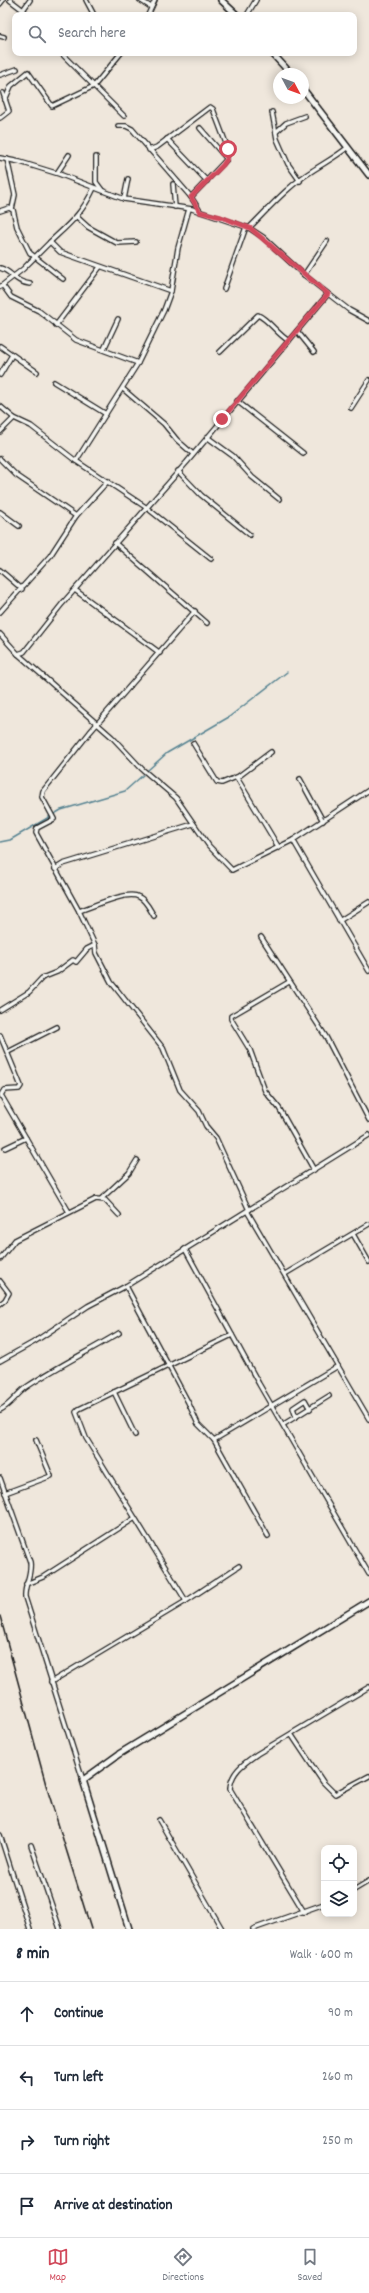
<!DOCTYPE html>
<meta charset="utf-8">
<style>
:root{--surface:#fff;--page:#f6f6f7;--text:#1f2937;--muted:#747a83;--line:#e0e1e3;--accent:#d1495b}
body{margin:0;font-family:Dekko,sans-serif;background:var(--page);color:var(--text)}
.controls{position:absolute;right:12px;bottom:12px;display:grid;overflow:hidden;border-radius:8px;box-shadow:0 2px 10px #0003}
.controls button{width:36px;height:36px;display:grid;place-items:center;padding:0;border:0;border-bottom:1px solid var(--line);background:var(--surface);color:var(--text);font:20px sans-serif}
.compass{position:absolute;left:273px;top:68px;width:36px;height:36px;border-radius:50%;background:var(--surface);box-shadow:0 2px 10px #0003;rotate:131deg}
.stop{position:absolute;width:12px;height:12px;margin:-9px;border:3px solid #d1495b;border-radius:50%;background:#fff}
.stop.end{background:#d1495b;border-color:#fff;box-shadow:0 1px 4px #0008}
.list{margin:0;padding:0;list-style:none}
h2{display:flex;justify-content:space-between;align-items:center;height:52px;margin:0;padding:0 16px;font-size:17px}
h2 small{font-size:13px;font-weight:400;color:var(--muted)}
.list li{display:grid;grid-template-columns:26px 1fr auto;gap:12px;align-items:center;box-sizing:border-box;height:64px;padding:0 16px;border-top:1px solid var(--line)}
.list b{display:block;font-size:15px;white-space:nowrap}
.list em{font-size:13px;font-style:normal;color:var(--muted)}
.icon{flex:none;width:22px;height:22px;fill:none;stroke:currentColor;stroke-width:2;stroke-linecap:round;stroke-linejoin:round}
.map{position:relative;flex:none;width:369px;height:1929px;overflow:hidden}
.search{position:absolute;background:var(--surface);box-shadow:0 2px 10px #0003;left:12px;right:12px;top:12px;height:44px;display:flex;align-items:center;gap:10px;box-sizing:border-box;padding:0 14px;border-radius:8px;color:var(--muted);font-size:15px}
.sheet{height:308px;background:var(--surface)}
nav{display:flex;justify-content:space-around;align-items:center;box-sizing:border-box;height:56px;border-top:1px solid var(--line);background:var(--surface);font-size:11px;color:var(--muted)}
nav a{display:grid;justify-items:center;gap:2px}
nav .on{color:var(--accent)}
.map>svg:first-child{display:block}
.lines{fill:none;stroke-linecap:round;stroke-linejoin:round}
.stream{stroke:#588492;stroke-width:1.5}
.street-casing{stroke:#1c1c1c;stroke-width:6}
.secondary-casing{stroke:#1c1c1c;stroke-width:8}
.street{stroke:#f6f6f2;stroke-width:3.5}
.secondary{stroke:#f6f6f2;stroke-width:5}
.rail{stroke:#1c1c1c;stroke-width:1.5}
.route{stroke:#d1495b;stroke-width:5}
</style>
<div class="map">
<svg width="369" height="1929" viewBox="0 0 369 1929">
<rect width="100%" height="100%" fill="#efe7dc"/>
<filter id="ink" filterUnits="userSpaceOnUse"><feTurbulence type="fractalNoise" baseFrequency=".025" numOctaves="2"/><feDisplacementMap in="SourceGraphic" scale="8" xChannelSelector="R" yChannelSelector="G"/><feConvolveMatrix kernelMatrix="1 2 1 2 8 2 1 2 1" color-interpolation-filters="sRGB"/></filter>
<g filter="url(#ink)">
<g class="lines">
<!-- stream -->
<g class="stream">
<path d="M 148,770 L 167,753 L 229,717 L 287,672"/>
<path d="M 0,842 L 10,840 L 61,810 L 125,791 L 143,775"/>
</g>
<!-- street casing -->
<g class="street-casing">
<g id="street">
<path d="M 10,0 L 23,10 L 30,0"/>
<path d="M 86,0 L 94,15"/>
<path d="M 140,0 L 151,7"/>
<path d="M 0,4 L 3,0"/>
<path d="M 23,10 L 28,15"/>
<path d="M 148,15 L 155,0"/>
<path d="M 247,15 L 256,0"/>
<path d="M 0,36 L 4,37"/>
<path d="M 61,53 L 124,116"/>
<path d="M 0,75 L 17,69"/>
<path d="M 5,100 L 11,86 L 28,72 L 52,106 L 94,86 L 121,53"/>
<path d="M 272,112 L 277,139 L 288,164 L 300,181"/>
<path d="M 0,118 L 9,111 L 3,93"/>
<path d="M 118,126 L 126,126 L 132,129 L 191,197 L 200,211"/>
<path d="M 200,128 L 227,159"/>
<path d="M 276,132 L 286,123 L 305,116"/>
<path d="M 167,139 L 207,181"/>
<path d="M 149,150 L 157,147 L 210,107 L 213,109 L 227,146 L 227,159 L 191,197"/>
<path d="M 96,157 L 96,182 L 102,190"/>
<path d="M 0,158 L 20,162 L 59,174 L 124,199 L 192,209 L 249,228 L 263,237 L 304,275 L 349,310 L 369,321"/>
<path d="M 7,159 L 15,195 L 12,209"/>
<path d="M 57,173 L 69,155"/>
<path d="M 173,184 L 175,207"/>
<path d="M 124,199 L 128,179"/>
<path d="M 0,211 L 9,208 L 13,210 L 17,227 L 30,253 L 63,279"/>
<path d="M 77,217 L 88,227 L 117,243 L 136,242"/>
<path d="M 249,228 C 269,208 288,186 312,171 C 324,163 336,157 348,147"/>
<path d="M 50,242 C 70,223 82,214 94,188"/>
<path d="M 0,268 C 12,271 14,282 30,284"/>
<path d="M 304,275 L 327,241"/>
<path d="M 3,286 L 11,297 L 39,311 L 76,340 L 138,363"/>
<path d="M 0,287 L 23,269 L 50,242 L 60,252 L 171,291 L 178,248 L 189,209"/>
<path d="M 224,289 L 246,227"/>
<path d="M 328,294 L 187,462 L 62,604 L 24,652 L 18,654 L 112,737 L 142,769 L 176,798 L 209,846 L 232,870 L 293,840 L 369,790"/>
<path d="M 56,325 L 100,267"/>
<path d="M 297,331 L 314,352"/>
<path d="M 0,346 L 37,372"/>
<path d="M 104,349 L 118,319"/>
<path d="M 220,352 L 258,315 C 269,320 277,334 289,341"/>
<path d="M 0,375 L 12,355"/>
<path d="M 54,382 L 106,414"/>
<path d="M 123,389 L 164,424 L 177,440 L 193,454"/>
<path d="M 237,401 L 303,453"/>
<path d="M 0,406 L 14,418 L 31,426 L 76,461 L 147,508 L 211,559"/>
<path d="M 351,408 L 369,380"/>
<path d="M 0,432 L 14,418"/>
<path d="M 207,437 L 233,456 L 252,477 L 279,499"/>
<path d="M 0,459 L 16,475 L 76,516"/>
<path d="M 76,461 L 138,363 L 164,310 L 171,291"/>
<path d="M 178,471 L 201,495 L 250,535"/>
<path d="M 0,512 L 19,526"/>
<path d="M 115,543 L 207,623"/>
<path d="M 0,570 L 22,589"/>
<path d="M 75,590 L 160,653"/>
<path d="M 195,611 L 90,732 L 43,791 L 42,797 L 54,819 L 37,828 L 36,833 L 79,911 L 95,945 L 96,953 L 111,982 L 163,1048 L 180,1090 L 199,1111 L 206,1126 L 216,1138 L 249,1210"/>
<path d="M 0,612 L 50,556 L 76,516 L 108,481"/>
<path d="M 0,634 L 18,654"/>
<path d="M 193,743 L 217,782 L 222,783 L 239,776 L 271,752"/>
<path d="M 239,776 L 237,778 L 279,848"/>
<path d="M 300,779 L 323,821"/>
<path d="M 293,840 L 369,971"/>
<path d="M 55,869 L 63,864 L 193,824"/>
<path d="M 79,911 C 92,907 127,890 139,897 C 146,900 150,910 154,916"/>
<path d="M 339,921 L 369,902"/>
<path d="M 261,937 L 326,1037 L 369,1120"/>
<path d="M 289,982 L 231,1016 L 231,1019 L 250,1050 L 265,1091 L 279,1108 L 314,1170"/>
<path d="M 0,1010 L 29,992 L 42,978 L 57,972 L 73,960 L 76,962 L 87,949 L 95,945"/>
<path d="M 0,1035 L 21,1086 L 19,1089 L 4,1090 L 1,1095 L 69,1212"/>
<path d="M 8,1052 L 57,1027"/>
<path d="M 5,1148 L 26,1138"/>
<path d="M 101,1199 L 129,1173 L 137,1160"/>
<path d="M 247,1211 L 369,1419"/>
<path d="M 353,1234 L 369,1262"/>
<path d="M 185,1249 L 259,1384 L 369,1574"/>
<path d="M 0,1259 L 15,1240 L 96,1199 L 105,1200 L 119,1215"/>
<path d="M 285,1274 L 369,1224"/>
<path d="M 0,1281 L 9,1293 L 5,1300 L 0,1304"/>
<path d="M 126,1286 L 188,1402 L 198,1424 L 214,1440"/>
<path d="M 0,1361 L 34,1342 L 88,1306 L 126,1286 L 369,1135"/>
<path d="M 114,1392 L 135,1435"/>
<path d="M 0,1410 C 12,1404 17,1393 28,1386 C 57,1367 89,1351 119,1333"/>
<path d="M 296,1417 L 293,1408 L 305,1400 L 310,1409"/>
<path d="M 284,1424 L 329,1396"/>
<path d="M 0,1478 L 30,1562 C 32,1575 24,1585 25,1597 L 83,1780"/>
<path d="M 5,1493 L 51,1476 L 36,1440"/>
<path d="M 268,1536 L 214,1440 L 338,1366"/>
<path d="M 26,1584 L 43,1577 L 135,1518"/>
<path d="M 186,1601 L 86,1438 L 76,1412 L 79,1409 L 232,1335"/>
<path d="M 51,1682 L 186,1601 L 239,1566"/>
<path d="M 291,1734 L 323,1782 L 335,1794 L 369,1776"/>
<path d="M 159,1820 L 222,1929"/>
<path d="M 0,1835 L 30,1929"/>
<path d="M 31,1845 L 60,1929"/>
<path d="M 354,1890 L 369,1881"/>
<path d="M 304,1912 L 230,1789 C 231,1772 243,1764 257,1754 L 369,1687"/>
<path d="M 253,1929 L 324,1904"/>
</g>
</g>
<!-- secondary casing -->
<g class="secondary-casing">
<g id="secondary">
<path d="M 221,0 L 237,15"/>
<path d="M 272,53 L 291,74"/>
<path d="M 303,89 L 369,175"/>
<path d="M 129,1929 L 83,1780 L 119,1754 L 369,1601"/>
</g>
</g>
<!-- street -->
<use href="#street" class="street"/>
<!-- secondary -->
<use href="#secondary" class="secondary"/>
<!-- rail -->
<path class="rail" d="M 0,1616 L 46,1785 L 91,1929"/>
</g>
</g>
<g class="lines" filter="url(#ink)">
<!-- route -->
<path class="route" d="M 222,419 L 328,294 L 250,228 L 221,217 L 200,212 L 191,197 L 223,165 L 227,159 L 228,149"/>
</g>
</svg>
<div class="controls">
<button><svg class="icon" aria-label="locate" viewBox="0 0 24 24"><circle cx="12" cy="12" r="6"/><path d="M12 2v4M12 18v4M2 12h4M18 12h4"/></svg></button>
<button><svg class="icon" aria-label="layers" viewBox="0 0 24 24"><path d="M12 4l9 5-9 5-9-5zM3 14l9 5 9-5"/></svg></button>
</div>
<svg class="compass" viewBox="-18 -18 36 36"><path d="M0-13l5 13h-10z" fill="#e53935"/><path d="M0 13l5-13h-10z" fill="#747a83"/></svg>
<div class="stop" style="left:228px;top:149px"></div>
<div class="stop end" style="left:222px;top:419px"></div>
<div class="search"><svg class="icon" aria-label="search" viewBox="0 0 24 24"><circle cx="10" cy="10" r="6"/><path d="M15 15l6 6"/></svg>Search here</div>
</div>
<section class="sheet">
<h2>8 min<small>Walk · 600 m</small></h2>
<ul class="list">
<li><svg class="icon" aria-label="ahead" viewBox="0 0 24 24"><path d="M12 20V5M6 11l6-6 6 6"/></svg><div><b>Continue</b></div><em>90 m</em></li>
<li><svg class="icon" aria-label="left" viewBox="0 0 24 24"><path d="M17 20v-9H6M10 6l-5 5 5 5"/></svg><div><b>Turn left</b></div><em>260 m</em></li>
<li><svg class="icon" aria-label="right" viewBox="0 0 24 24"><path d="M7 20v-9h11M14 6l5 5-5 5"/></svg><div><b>Turn right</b></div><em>250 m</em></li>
<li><svg class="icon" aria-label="arrive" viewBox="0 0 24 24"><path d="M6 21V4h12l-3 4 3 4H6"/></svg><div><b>Arrive at destination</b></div></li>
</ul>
</section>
<nav>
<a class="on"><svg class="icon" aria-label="map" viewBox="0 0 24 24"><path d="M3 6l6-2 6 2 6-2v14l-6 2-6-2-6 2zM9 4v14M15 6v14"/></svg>Map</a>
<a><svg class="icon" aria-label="directions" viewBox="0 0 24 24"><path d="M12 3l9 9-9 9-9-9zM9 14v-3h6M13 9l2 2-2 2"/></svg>Directions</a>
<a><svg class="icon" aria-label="saved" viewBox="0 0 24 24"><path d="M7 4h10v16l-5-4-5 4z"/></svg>Saved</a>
</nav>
